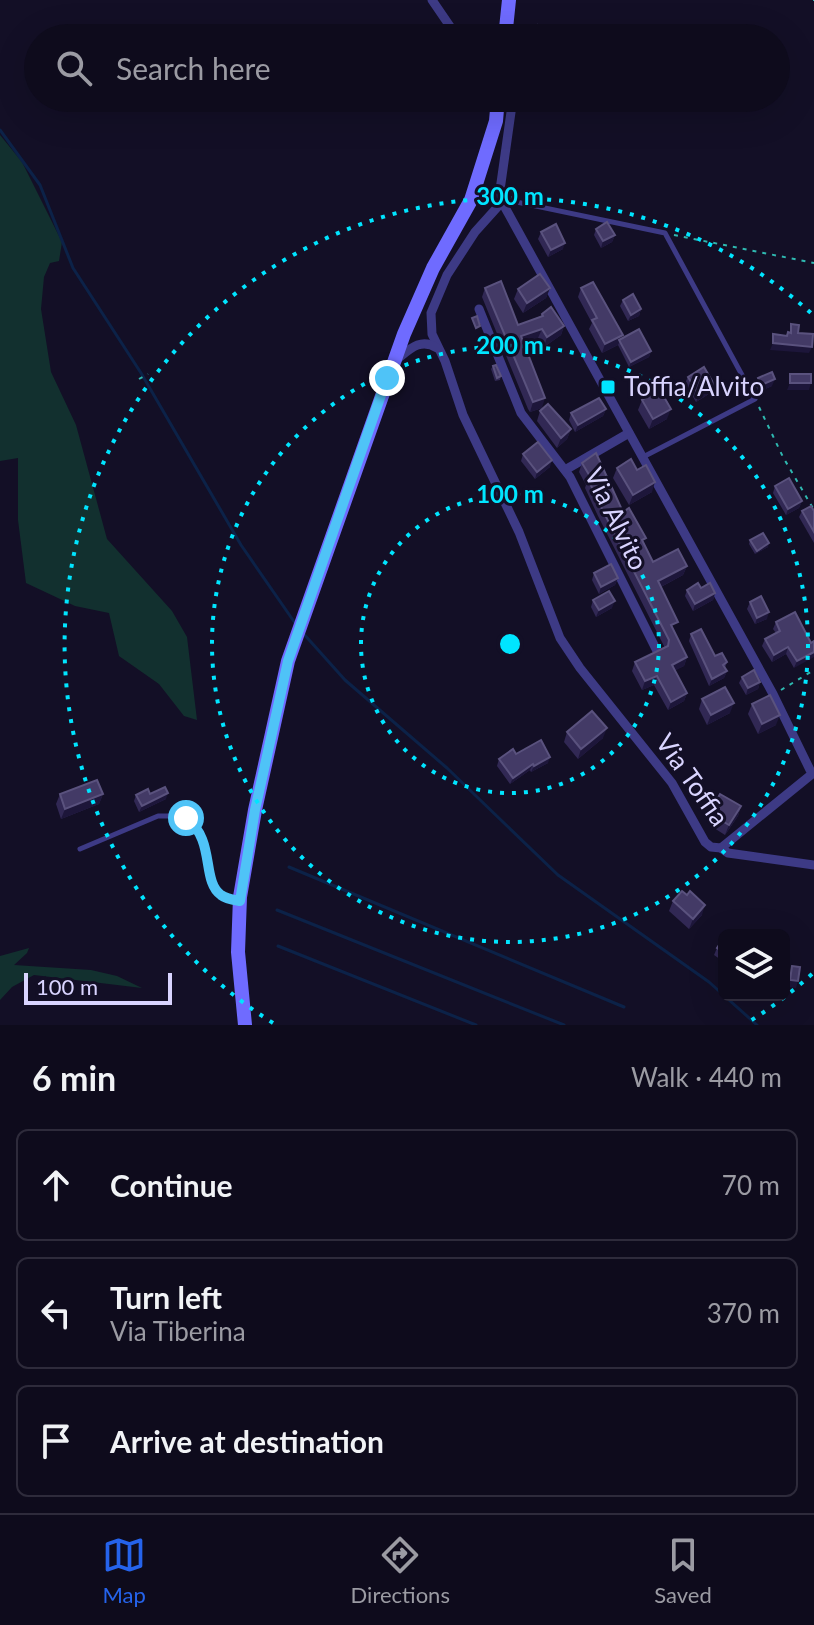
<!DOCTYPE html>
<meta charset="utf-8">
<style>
:root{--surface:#0e0b1c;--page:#1c1929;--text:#f1f3f6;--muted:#9b9ba3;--line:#2e2b3b;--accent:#2563eb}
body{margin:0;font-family:Lato,sans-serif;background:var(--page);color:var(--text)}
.controls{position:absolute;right:24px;bottom:24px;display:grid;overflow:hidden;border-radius:12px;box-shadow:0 8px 32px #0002}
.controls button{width:72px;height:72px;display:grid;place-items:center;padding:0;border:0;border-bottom:2px solid var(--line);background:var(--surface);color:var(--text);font:40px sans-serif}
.scale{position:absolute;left:24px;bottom:20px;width:148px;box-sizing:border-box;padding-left:8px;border:4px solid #d9d4ff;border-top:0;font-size:22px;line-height:28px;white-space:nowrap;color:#d9d4ff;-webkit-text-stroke:6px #130f26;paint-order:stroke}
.stop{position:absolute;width:24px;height:24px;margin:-18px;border:6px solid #4fc3f7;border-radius:50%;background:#fff}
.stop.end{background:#4fc3f7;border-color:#fff;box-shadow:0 2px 8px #0008}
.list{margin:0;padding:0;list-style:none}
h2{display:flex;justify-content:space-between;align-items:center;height:104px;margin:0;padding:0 32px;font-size:34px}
h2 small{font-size:26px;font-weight:400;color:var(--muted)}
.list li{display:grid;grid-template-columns:52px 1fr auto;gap:24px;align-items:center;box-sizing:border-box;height:112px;margin:0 16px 16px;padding:0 16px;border:2px solid var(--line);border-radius:12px}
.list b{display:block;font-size:30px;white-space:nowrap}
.list p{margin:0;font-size:26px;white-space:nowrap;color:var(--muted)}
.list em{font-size:26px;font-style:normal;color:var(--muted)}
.icon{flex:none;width:44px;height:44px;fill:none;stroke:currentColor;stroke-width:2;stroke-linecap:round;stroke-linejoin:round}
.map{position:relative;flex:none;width:814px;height:1025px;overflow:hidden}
.search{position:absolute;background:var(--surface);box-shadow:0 8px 32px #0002;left:24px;right:24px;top:24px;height:88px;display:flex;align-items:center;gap:20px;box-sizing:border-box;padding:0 28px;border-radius:44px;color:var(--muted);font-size:30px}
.sheet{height:488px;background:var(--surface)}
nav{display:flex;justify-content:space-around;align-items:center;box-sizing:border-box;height:112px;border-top:2px solid var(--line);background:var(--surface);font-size:22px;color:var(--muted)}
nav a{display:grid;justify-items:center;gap:4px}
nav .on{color:var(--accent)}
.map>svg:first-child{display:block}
.green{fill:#12302f}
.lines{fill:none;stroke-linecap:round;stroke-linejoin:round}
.stream{stroke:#0c2248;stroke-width:3}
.path{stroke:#2fb8b0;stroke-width:2;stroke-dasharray:4 6;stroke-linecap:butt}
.service{stroke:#3d3a85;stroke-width:5}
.minor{stroke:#3d3a85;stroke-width:9}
.secondary{stroke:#6f6bff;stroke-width:14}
.wall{fill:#312854}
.shaded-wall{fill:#1d163a}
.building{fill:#433a66;stroke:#5a527e;stroke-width:2}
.route{stroke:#4fc3f7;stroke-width:10}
.ring{fill:none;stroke:#00e5ff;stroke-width:4;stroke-dasharray:4 8}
.poi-dot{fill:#00e5ff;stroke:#130f26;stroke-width:3}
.labels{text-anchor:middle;stroke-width:6;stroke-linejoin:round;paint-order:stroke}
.poi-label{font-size:26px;fill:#d9d4ff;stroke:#130f26;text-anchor:start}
.street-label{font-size:26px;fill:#d9d4ff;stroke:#130f26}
.centre{fill:#00e5ff;stroke:#130f26;stroke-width:4}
.ring-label{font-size:24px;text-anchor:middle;font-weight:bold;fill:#00e5ff;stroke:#130f26;stroke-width:6;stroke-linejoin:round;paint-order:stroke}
</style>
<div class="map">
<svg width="814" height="1025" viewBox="0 0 814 1025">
<rect width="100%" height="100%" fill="#130f26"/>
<!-- green -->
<g class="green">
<path d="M 0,135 L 22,162 L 62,242 L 59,261 L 50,263 L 44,277 L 41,309 L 51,372 L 76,425 L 107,539 L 172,611 L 187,637 L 197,720 L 184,716 L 159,684 L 119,656 L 109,613 L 75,606 L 26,583 L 18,520 L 18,458 L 0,461 Z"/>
<path d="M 29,948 L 27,953 L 14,965 L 91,970 L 117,976 L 142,988 L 34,975 L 12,987 L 0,1000 L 0,956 Z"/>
</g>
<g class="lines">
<!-- stream -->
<g class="stream">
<path d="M 0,130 L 40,185 L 73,268 L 141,373 L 241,545 L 295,623"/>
<path d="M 302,632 L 345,680 L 447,768 L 558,875 L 709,982 L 757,1025"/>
<path d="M 289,867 L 624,1007"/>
<path d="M 277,910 L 564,1025"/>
<path d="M 278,946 L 476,1025"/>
</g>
<!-- path -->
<g class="path">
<path d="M 814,0 L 814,1"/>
<path d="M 674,235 L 814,263"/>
<path d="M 139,379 L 148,374"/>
<path d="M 759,407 L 783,457 L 814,510"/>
<path d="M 781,690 L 814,670"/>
</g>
<!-- service -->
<g class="service">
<path d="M 502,199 L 665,233 L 755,399 L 643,457"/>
<path d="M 80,849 L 158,816 L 180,816 L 195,826 L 202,836 L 216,890 L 223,897 L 239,901"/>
</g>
<!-- minor -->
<g class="minor">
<path d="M 432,0 L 458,38"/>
<path d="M 502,202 L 475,232 L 447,275 L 431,313 L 432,334 L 445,361 L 463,415 L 519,532 L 560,638 L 580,668 L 672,783 L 705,842 L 711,847 L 721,848 L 812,774 L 773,694 L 502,202 L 500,190 L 513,98"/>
<path d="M 479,309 L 521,413 L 570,477 L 657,651"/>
<path d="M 395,361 C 409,350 420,337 437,348"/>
<path d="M 565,470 L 629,433"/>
<path d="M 721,848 L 728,853 L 814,865"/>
</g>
<!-- secondary -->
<g class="secondary">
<path d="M 505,38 L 509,0"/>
<path d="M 245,1025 L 238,952 L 240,897 L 255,810 L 288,661 L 404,334 L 433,268 L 471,200 L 496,121 L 498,98"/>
</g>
</g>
<!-- wall -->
<g class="wall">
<path d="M 596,229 L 615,235 L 612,242 L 601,248 L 594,235 Z"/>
<path d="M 541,232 L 563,249 L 548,257 L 538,239 Z"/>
<path d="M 485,288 L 518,325 L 541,316 L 542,314 L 564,326 L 561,335 L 544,347 L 538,338 L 524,343 L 542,408 L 530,412 L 528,409 L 482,297 Z"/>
<path d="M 550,288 L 546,298 L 523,313 L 514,299 L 518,289 Z"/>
<path d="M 581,288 L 621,339 L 651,351 L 649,357 L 629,367 L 618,345 L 602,353 L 589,329 L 592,323 L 578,297 Z"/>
<path d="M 623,300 L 641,309 L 639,316 L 628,321 L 620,306 Z"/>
<path d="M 493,366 L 501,376 L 500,380 L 495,381 L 491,369 Z"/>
<path d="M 688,377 L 712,392 L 696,402 L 685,383 Z"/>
<path d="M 758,378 L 772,386 L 759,392 L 755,385 Z"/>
<path d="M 642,400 L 667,419 L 649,429 L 638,410 Z"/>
<path d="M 606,409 L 603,416 L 575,432 L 569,420 L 571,413 Z"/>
<path d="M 540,411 L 571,429 L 567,439 L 557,448 L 537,421 Z"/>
<path d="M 523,454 L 550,467 L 535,479 L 521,461 Z"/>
<path d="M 582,463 L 623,512 L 644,543 L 653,562 L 687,566 L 683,575 L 661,587 L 674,631 L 687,657 L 684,666 L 675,670 L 687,693 L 684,701 L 668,710 L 654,685 L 642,690 L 632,671 L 635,662 L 665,648 L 598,516 L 585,488 L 586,485 L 579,472 Z"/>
<path d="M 617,468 L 652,492 L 629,505 L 613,478 Z"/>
<path d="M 775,486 L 802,501 L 799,508 L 786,515 L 773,493 Z"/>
<path d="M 802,511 L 814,511 L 814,543 L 799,517 Z"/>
<path d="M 750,540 L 768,547 L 755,554 L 749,544 Z"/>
<path d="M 594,573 L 618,578 L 615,585 L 599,594 L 592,580 Z"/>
<path d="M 701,588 L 715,593 L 713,600 L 693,611 L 685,596 L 687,590 Z"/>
<path d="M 593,600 L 612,608 L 596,617 L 591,607 Z"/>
<path d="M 750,602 L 767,619 L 755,624 L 747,609 Z"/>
<path d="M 776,622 L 811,643 L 794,668 L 786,654 L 772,662 L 762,646 L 765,639 L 776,633 L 773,629 Z"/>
<path d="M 691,634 L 715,656 L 727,662 L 725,668 L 727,671 L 724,678 L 709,686 L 689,641 Z"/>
<path d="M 742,677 L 760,682 L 758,689 L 746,695 L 739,683 Z"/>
<path d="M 702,699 L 730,713 L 707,725 L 699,709 Z"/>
<path d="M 752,704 L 776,725 L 758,734 L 748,714 Z"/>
<path d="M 567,732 L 603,738 L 578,759 L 564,742 Z"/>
<path d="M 516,754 L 548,763 L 531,772 L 530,770 L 510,784 L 497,766 L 499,759 Z"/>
<path d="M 60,794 L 103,794 L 99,804 L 61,819 L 56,804 Z"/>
<path d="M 150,794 L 166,799 L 139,812 L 134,801 L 136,795 Z"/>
<path d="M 741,806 L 738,816 L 725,835 L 714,828 L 715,824 L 708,819 L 711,810 Z"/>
<path d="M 673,901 L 702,915 L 689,929 L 669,911 Z"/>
<path d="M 724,939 L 724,962 L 714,955 L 717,948 Z"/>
</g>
<!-- shaded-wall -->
<g class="shaded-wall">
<path d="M 615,235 L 612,242 L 601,248 L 603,241 Z"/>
<path d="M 565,243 L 563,249 L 548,257 L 551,250 Z"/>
<path d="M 550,288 L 546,298 L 523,313 L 527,303 Z"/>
<path d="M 641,309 L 639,316 L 628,321 L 631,315 Z"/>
<path d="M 564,326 L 561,335 L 544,347 L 547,337 Z"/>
<path d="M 542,329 L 538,338 L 518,346 L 521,336 Z"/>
<path d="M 623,335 L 618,345 L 602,353 L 605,344 Z"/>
<path d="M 773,343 L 812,347 L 809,353 L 770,350 Z"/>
<path d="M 651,351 L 649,357 L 629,367 L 631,362 Z"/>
<path d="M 775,379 L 772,386 L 759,392 L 761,385 Z"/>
<path d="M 790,383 L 811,383 L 809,390 L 787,390 Z"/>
<path d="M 715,386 L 712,392 L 696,402 L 699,395 Z"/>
<path d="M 545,398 L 542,408 L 530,412 L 533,402 Z"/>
<path d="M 606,409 L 603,416 L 575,432 L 578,425 Z"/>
<path d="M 671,409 L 667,419 L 649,429 L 653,419 Z"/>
<path d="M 571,429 L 567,439 L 557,448 L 561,438 Z"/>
<path d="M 552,460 L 550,467 L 535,479 L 537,472 Z"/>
<path d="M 655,482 L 652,492 L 629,505 L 633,495 Z"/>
<path d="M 802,501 L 799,508 L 786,515 L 788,509 Z"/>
<path d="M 769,543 L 768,547 L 755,554 L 757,551 Z"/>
<path d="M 687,566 L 683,575 L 655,590 L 658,581 Z"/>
<path d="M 618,578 L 615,585 L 599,594 L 601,587 Z"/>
<path d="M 715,593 L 713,600 L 693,611 L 695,604 Z"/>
<path d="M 615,601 L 612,608 L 596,617 L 599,610 Z"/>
<path d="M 769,612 L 767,619 L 755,624 L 757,618 Z"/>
<path d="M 788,647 L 786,654 L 772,662 L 774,655 Z"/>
<path d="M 814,652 L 814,657 L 794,668 L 797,661 Z"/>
<path d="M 687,657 L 684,666 L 669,674 L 672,665 Z"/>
<path d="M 727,671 L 724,678 L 709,686 L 712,679 Z"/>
<path d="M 657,676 L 654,685 L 642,690 L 645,681 Z"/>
<path d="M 760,682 L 758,689 L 746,695 L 748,688 Z"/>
<path d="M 687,693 L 684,701 L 668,710 L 671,702 Z"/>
<path d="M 734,703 L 730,713 L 707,725 L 711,715 Z"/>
<path d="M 780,715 L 776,725 L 758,734 L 762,724 Z"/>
<path d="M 607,728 L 603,738 L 578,759 L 581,749 Z"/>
<path d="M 550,757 L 548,763 L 531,772 L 534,766 Z"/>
<path d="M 533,764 L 530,770 L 510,784 L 513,778 Z"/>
<path d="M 168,793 L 166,799 L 139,812 L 142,806 Z"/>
<path d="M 103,794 L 99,804 L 61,819 L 65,809 Z"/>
<path d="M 741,806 L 738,816 L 725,835 L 729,825 Z"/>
<path d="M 705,905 L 702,915 L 689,929 L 693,919 Z"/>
<path d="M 790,980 L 798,981 L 796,988 L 787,987 Z"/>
</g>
<!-- building -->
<g class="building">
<path d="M 538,25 L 557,28 L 555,38 L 536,38 Z"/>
<path d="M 561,28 L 591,33 L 591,38 L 570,38 L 560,36 Z"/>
<path d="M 607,222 L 615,235 L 603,241 L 596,229 Z"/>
<path d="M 556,224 L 565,243 L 551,250 L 541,232 Z"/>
<path d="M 540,274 L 550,288 L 527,303 L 518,289 Z"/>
<path d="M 501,281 L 518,325 L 543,316 L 542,314 L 551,307 L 564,326 L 547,337 L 542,329 L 521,336 L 545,398 L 533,402 L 485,288 Z"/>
<path d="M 593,282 L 623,335 L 605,344 L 592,320 L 597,318 L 581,288 Z"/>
<path d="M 633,294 L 641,309 L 631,315 L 623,300 Z"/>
<path d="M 477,316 L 480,326 L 476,328 L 472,318 Z"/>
<path d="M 791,324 L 799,325 L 798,333 L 813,334 L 812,347 L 773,343 L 773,334 L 787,336 L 788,332 L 791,333 Z"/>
<path d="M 639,329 L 651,351 L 631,362 L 619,340 Z"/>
<path d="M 496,365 L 501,376 L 497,378 L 493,366 Z"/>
<path d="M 704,367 L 715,386 L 699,395 L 688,377 Z"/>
<path d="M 772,372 L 775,379 L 761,385 L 758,378 Z"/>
<rect x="790" y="374" width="21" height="9"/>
<path d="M 660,390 L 671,409 L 653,419 L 642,400 Z"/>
<path d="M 599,398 L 606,409 L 578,425 L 571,413 Z"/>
<path d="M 548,404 L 571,429 L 561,438 L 540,411 Z"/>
<path d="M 538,442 L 552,460 L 537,472 L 523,454 Z"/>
<path d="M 596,453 L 623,512 L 629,508 L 646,538 L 642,540 L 653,562 L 678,549 L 687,566 L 658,581 L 678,622 L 671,625 L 687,657 L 672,665 L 687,693 L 671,702 L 657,676 L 645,681 L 635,662 L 668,646 L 669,640 L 601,507 L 588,479 L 591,478 L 582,463 Z"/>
<path d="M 631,459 L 637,470 L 646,465 L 655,482 L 633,495 L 617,468 Z"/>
<path d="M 789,478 L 802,501 L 788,509 L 775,486 Z"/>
<path d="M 811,506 L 814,511 L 814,532 L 802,511 Z"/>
<path d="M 763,533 L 769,543 L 757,551 L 750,540 Z"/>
<path d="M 611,564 L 618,578 L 601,587 L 594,573 Z"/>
<path d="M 698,583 L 701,588 L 710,583 L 715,593 L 695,604 L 687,590 Z"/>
<path d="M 609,591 L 615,601 L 599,610 L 593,600 Z"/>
<path d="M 761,596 L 769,612 L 757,618 L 750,602 Z"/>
<path d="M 795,612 L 811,643 L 814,641 L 814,652 L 797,661 L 788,647 L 774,655 L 765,639 L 780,631 L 776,622 Z"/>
<path d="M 701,629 L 715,656 L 722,653 L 727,662 L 723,665 L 727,671 L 712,679 L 691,634 Z"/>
<path d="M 754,670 L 760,682 L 748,688 L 742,677 Z"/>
<path d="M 725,687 L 734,703 L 711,715 L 702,699 Z"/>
<path d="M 770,695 L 780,715 L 762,724 L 752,704 Z"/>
<path d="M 592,711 L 607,728 L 581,749 L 567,732 Z"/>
<path d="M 541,740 L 550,757 L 534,766 L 533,764 L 513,778 L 499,759 L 513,749 L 516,754 Z"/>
<path d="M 97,780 L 103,794 L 65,809 L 60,794 Z"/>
<path d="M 165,787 L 168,793 L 142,806 L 136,795 L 148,789 L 150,794 Z"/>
<path d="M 720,794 L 741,806 L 729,825 L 717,818 L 720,814 L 711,810 Z"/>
<path d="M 682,891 L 687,895 L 690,891 L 705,905 L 693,919 L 673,901 Z"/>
<path d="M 723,939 L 724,939 L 724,953 L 717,948 Z"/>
<path d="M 792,966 L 800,967 L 798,981 L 790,980 Z"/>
</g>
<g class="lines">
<!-- route -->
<path class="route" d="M 186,818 C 216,840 201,881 221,895 C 226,899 234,900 240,901 L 255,810 L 288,661 L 387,378"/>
</g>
<!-- distance rings -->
<g class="ring">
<circle cx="510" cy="644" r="149"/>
<circle cx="510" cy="644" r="298"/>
<path d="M812 974A447 447 0 0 1 747 1023M273 1023A447 447 0 1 1 812 314"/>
</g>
<!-- markers -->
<rect class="poi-dot" x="600" y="379" width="16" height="16" rx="4"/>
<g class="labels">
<!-- poi labels -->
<g class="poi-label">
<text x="624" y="396">Toffia/Alvito</text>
</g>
<!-- street labels -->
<g class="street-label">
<text transform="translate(616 519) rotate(64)" y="9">Via Alvito</text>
<text transform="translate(692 780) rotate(55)" y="9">Via Toffia</text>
</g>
</g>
<circle cx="510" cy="644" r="12" class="centre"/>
<g class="ring-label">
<text x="510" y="205">300 m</text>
<text x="510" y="354">200 m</text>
<text x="510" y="503">100 m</text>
</g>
</svg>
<div class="controls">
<button><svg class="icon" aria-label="layers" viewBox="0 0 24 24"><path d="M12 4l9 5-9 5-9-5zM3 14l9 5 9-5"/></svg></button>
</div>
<div class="scale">100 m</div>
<div class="stop" style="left:186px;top:818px"></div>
<div class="stop end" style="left:387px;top:378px"></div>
<div class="search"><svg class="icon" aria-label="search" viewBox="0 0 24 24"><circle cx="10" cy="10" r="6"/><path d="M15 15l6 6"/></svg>Search here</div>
</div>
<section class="sheet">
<h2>6 min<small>Walk · 440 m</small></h2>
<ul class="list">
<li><svg class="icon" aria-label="ahead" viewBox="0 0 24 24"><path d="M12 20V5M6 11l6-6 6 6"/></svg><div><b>Continue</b></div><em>70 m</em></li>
<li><svg class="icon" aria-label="left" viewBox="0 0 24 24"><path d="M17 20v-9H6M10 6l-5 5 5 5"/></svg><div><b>Turn left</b><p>Via Tiberina</p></div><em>370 m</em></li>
<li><svg class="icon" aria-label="arrive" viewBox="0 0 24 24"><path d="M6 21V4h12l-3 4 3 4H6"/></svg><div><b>Arrive at destination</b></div></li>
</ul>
</section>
<nav>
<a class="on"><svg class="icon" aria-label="map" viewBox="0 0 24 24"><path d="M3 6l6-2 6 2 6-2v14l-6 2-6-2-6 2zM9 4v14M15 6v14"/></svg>Map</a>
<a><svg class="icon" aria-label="directions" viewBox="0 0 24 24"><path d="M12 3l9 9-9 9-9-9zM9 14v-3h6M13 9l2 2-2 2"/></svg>Directions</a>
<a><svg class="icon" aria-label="saved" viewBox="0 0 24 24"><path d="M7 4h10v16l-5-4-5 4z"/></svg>Saved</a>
</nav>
